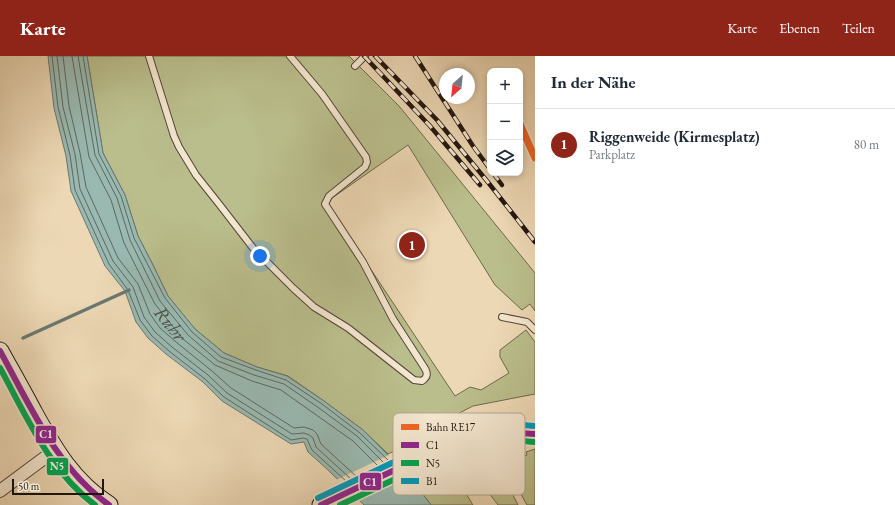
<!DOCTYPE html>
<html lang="de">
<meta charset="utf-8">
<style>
:root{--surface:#fff;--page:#f6f6f7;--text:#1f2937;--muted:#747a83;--line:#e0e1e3;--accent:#8f2418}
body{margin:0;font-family:"EB Garamond",serif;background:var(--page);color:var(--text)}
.controls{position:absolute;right:12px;top:12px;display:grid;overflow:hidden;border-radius:8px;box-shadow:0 2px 6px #0003}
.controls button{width:36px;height:36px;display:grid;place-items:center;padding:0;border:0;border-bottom:1px solid var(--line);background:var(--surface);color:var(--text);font:20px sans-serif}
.compass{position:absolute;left:439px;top:12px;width:36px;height:36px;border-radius:50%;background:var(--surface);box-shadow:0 2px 6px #0003;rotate:207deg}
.scale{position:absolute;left:12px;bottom:10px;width:92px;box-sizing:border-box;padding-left:4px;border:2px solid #21160e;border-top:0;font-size:11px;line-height:14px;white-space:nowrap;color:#21160e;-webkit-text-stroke:3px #f3e6cf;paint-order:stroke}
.you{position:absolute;left:260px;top:200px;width:14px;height:14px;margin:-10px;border:3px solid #fff;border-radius:50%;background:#1a73e8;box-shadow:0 0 0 6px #1a73e833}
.badge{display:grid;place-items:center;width:26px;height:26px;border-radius:50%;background:var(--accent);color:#fff;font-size:13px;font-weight:700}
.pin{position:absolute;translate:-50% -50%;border:2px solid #fff;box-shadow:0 1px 4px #0006}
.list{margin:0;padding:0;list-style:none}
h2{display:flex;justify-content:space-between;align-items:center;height:52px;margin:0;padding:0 16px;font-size:17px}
h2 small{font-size:13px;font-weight:400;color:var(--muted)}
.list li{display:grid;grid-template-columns:26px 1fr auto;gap:12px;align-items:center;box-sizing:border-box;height:72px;padding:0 16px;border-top:1px solid var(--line)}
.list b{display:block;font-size:15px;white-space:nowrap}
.list p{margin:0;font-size:13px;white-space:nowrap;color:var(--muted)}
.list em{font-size:13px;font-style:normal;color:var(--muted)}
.icon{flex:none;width:22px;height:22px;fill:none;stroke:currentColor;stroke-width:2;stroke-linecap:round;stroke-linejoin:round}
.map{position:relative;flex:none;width:535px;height:449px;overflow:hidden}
header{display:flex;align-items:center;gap:24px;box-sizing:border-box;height:56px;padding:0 20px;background:var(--accent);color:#fff}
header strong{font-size:19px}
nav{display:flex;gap:22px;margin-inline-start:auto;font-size:14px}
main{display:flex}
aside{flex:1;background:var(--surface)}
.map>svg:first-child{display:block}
.green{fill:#babe8c;stroke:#6e6a4d}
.water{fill:#99b9b1;stroke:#697870}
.pier{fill:#edd8b5}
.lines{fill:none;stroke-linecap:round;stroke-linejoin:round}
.shore{stroke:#5d6860;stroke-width:1}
.stream{stroke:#697870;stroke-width:3.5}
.lane-casing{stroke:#544638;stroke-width:8}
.street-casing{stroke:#544638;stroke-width:14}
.secondary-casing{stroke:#21160e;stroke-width:19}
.lane{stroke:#f3e6cf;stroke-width:6}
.street{stroke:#f3e6cf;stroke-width:12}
.secondary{stroke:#f3e6cf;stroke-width:17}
.rail-casing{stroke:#21160e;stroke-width:4.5}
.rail{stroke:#f3e6cf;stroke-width:3;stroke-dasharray:9;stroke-linecap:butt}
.bus-1-casing{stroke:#f3e6cf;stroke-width:9}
.bus-2-casing{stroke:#f3e6cf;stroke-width:9}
.bus-3-casing{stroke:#f3e6cf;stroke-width:9}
.bus-1{stroke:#91268f;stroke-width:6}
.bus-2{stroke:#00a651;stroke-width:6}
.bus-3{stroke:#039abb;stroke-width:6}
.rail-1-casing{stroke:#f3e6cf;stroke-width:10}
.rail-1{stroke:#f26522;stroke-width:7}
.labels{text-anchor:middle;stroke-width:3;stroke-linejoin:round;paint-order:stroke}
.water-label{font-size:19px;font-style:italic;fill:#4b4f47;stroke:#f3e6cf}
.key{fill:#f3e6cf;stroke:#b4a895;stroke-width:1}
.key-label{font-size:11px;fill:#21160e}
.line-badge{stroke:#f3e6cf;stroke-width:1.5}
.badge-label{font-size:11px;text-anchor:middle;font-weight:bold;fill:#fff}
</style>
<header>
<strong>Karte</strong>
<nav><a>Karte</a><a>Ebenen</a><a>Teilen</a></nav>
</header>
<main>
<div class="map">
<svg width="535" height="449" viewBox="0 0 535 449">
<rect width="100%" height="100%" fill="#edd8b5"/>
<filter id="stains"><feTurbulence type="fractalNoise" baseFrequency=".005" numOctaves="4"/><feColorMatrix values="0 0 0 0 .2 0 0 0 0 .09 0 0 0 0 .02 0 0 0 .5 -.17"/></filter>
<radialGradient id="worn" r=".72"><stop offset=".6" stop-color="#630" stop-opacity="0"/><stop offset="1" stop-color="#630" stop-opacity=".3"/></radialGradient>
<!-- green -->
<g class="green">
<path d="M 87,0 L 349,0 L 399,50 L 535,217 L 535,255 L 530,248 L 522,254 L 495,229 L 408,89 L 332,142 L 328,149 L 455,340 L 470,331 L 481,334 L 509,317 L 500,301 L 500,294 L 526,274 L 535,286 L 535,338 L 473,350 L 436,369 L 439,373 L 388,398 L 363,374 L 324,345 L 288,320 L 257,311 L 224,297 L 195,273 L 168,240 L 153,209 L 138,180 L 125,139 L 103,97 Z"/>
<path d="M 535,393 L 535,449 L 527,449 L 506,411 L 500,413 L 518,449 L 498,449 C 490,438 469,413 470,399 L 492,401 L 517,397 L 518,402 L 527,399 L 526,396 Z"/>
<path d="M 445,404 L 473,449 L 431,449 L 410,421 Z"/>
</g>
<!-- water -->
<path class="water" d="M 48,0 L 87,0 L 103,97 L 125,139 L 138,180 L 153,209 L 168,240 L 195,273 L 224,297 L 257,311 L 287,320 L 324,345 L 363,374 L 410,421 L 431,449 L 364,449 L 328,414 L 308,396 L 304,386 L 291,388 L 222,345 L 203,326 L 166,298 L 148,282 L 136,266 L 125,235 L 105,210 L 71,135 L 66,100 L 54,52 Z"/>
<!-- pier -->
<path class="pier" d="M 391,398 L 411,419 L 357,444 L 336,424 Z"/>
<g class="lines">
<!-- shore -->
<g class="shore">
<path d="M 52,0 L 58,51 L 70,99 L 75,134 L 109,208 L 128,234 L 140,264 L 152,280 L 169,295 L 205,323 L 224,341 L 291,384 L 303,382 L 307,383 L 312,394 L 347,426"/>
<path d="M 57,0 L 63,51 L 75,98 L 80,133 L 113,205 L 133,231 L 144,261 L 155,276 L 172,291 L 208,319 L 227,337 L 292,378 L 304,377 L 309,379 L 313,382 L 316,391 L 352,424"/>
<path d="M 63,0 L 69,50 L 80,97 L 86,131 L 118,202 L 138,228 L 150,258 L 160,272 L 176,286 L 212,315 L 231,332 L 294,372 L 304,371 L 313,374 L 317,378 L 321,388 L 357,421"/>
<path id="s1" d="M 72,0 L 89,101 L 111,144 L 124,187 L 155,248 L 183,283 L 215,309 L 252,325 L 281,334 L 353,385 L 379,411"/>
<path d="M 78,0 L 95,99 L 117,142 L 130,184 L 160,245 L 188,279 L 218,305 L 254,319 L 284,328 L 319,352 L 357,380 L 385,408"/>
<path d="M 83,0 L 99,98 L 121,140 L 134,182 L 165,242 L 192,276 L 221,301 L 256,314 L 286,324 L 322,348 L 360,377 L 390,406"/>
</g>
<!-- stream -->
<path class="stream" d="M 23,282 L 129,234"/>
<!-- lane casing -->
<g class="lane-casing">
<g id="lane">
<path d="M 149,0 L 174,80 L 179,91 L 196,119 L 219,148 L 253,192 L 293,232 L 314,251 L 348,272 L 414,324 L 422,325 C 428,321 428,317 424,311 L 393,263 L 363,206 L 325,148 L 329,140 L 365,111 L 367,106 L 366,101 L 322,38 L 290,0"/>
<path d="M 355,10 L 365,0"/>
<path d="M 502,261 L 527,266 L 535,274"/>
<path d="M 461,369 L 465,383"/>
</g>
</g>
<!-- street casing -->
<g class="street-casing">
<path id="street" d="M 0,435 L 55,394"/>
</g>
<!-- secondary casing -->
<g class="secondary-casing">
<g id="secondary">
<path d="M 0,295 C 11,315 23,336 34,357 C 54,393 73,426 109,449"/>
<path d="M 321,449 L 439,393 C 470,381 501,373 535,378"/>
</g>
</g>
<!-- lane -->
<use href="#lane" class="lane"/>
<!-- street -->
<use href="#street" class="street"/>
<!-- secondary -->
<use href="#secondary" class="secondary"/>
<!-- rail casing -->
<g class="rail-casing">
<g id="rail">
<path d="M 364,0 L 430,70 L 480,129"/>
<path d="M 375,0 L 437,64 L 487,125 L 535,186"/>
<path d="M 415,0 L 473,90 L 490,113"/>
<path d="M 493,117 L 502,129"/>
</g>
</g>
<!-- rail -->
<use href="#rail" class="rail"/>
<!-- bus-1 casing -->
<g class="bus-1-casing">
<g id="bus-1">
<path d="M 0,295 C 31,351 56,411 109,449"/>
<path d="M 321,449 L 439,393 C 471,381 501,375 535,378"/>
</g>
</g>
<!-- bus-2 casing -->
<g class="bus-2-casing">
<g id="bus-2">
<path d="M 0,312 C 26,359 50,416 95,449"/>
<path d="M 340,449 C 362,439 384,428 406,418 C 449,397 485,381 534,386"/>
</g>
</g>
<!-- bus-3 casing -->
<g class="bus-3-casing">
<path id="bus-3" d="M 318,442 L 436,386 C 468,373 500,366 535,370"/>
</g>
<!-- bus-1 -->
<use href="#bus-1" class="bus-1"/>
<!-- bus-2 -->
<use href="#bus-2" class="bus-2"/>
<!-- bus-3 -->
<use href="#bus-3" class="bus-3"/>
<!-- rail-1 casing -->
<g class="rail-1-casing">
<path id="rail-1" d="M 520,68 L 535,102"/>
</g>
<!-- rail-1 -->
<use href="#rail-1" class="rail-1"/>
</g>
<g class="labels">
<!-- water labels -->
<g class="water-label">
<text dy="7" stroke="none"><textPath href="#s1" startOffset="289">Ruhr</textPath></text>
</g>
</g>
<!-- legend -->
<rect x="393" y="357" width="132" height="82" rx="6" class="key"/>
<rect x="401" y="368" width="18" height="6" fill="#f26522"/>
<rect x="401" y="386" width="18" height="6" fill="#91268f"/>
<rect x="401" y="404" width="18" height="6" fill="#00a651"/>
<rect x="401" y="422" width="18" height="6" fill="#039abb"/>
<g class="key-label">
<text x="426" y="375">Bahn RE17</text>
<text x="426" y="393">C1</text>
<text x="426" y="411">N5</text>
<text x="426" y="429">B1</text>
</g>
<g class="line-badge">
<rect x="35" y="369" width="22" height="19" rx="4" fill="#91268f"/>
<rect x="46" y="401" width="23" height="19" rx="4" fill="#00a651"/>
<rect x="359" y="416" width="23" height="19" rx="4" fill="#91268f"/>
</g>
<g class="badge-label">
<text x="46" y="382">C1</text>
<text x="57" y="414">N5</text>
<text x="370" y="430">C1</text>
</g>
<rect width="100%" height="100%" filter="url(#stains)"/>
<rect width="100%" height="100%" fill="url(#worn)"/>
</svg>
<div class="controls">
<button>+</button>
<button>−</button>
<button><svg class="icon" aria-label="layers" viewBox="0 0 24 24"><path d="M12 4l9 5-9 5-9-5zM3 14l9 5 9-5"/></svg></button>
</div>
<svg class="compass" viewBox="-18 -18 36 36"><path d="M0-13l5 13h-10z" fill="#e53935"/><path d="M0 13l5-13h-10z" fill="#747a83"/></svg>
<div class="scale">50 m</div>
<div class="you"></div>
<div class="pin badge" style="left:412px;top:189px">1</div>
</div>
<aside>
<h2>In der Nähe<small></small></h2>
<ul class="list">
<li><span class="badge">1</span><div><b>Riggenweide (Kirmesplatz)</b><p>Parkplatz</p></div><em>80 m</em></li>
</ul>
</aside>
</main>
